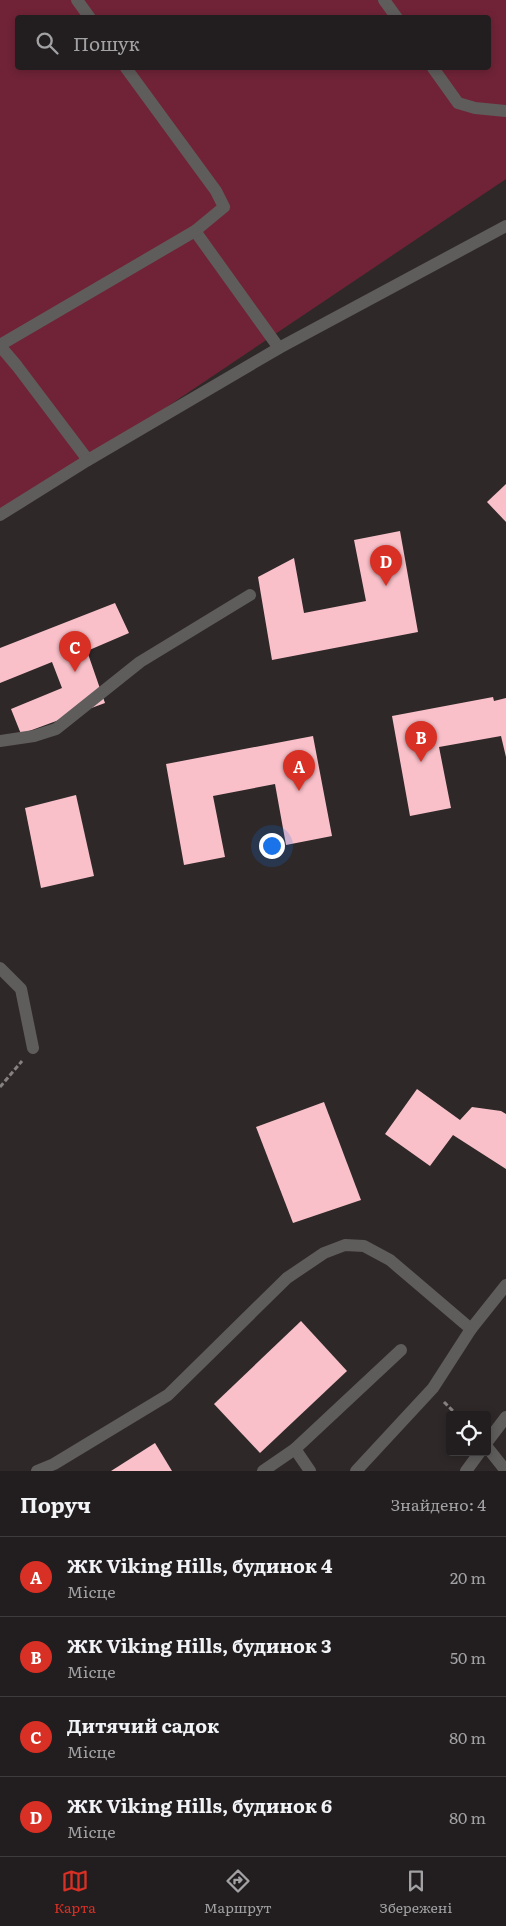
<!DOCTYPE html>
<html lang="uk">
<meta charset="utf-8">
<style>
:root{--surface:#221e1f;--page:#2a2728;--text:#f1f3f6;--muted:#a2a2a4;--line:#3f3c3d;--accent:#d93025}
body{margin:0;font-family:Literata,serif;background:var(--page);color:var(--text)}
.controls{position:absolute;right:15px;bottom:15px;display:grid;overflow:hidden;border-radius:5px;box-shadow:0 2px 8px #0003}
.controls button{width:45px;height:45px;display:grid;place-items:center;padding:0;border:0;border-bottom:1px solid var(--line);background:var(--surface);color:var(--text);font:25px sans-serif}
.you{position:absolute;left:271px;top:845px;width:18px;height:18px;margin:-12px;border:4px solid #fff;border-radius:50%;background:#1a73e8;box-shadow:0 0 0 8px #1a73e833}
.badge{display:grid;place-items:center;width:32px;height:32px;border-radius:50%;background:var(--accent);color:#fff;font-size:16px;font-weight:700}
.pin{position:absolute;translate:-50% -41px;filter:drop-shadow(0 1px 2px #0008)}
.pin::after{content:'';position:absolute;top:26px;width:18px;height:15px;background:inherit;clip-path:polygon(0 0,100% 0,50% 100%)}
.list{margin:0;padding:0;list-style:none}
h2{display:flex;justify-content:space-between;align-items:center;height:65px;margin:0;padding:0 20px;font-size:21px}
h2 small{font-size:16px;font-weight:400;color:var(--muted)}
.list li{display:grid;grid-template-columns:32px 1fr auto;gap:15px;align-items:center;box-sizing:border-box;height:80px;padding:0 20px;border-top:1px solid var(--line)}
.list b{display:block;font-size:19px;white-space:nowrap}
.list p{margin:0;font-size:16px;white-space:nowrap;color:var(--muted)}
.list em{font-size:16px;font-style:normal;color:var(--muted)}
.icon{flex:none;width:28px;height:28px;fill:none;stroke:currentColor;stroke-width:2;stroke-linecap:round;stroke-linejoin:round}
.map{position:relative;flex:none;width:506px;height:1471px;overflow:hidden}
.search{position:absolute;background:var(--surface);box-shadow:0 2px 8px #0003;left:15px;right:15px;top:15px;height:55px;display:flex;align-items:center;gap:12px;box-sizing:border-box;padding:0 18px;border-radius:5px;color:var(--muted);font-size:19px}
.sheet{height:385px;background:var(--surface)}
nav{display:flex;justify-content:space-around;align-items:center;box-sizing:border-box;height:70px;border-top:1px solid var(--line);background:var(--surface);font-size:14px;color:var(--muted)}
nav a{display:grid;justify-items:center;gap:2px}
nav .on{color:var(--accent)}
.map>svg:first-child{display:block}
.green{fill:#702337;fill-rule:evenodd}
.building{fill:#f9c0c9}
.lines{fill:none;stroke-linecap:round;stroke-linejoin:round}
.path{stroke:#878282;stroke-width:3;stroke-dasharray:5 2.5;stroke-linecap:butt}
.service{stroke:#5f5c5c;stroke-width:12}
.minor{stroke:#5f5c5c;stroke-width:12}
</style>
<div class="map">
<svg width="506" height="1471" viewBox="0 0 506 1471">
<rect width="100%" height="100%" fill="#2e2829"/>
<!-- green -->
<path class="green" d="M 0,0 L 506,0 L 506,179 L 0,519 ZM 18,18 L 488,18 L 488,68 L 18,68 Z"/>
<!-- building -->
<g class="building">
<path d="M 506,484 L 506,522 L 487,502 Z"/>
<path d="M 400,531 L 418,632 L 272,660 L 258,577 L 294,558 L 304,613 L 366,601 L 354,540 Z"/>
<path d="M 115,603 L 129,633 L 87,651 L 105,703 L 21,734 L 11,709 L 62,688 L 52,662 L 0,683 L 0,648 Z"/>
<path d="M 493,697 L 494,701 L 506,698 L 506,757 L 501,736 L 439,747 L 451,808 L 410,816 L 392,716 Z"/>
<path d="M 313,736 L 332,836 L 286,845 L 275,784 L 213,796 L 225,857 L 184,865 L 166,764 Z"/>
<path d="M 76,795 L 94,876 L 41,888 L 25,808 Z"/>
<path d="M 417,1089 L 460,1120 L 472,1107 L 501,1111 L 506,1114 L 506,1169 L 453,1135 L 430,1166 L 385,1134 Z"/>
<path d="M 324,1102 L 361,1200 L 293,1223 L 256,1127 Z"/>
<path d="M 301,1321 L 347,1371 L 260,1453 L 214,1404 Z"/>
<path d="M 155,1443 L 172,1471 L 111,1471 Z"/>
</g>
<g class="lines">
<!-- path -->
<g class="path">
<path d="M 0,1087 L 22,1061"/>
<path d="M 444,1402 L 457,1415"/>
</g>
<!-- service -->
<g class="service">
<path d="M 77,0 L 90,18"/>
<path d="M 384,0 L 397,18"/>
<path d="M 126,68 L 216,191 L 224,207 L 195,231 L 279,348"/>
<path d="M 433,68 L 458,103 L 475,108 L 506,111"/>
<path d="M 0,345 L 195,231"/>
<path d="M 0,346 L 17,366 L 88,460 L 279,348 L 506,226"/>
<path d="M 0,515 L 88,460"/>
<path d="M 0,741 L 34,736 L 56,729 L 140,662 L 250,595"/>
<path d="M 0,968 L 21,989 L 33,1048"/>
<path d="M 295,1449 L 310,1471"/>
<path d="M 263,1471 L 295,1449 L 401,1350"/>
</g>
<!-- minor -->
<g class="minor">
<path d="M 487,1442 L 506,1417"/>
<path d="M 487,1447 L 506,1471"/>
<path d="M 37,1471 L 54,1464 L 168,1395 L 287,1278 L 324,1253 L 345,1245 L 364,1246 L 390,1260 L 471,1329"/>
<path d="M 356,1471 L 433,1388 L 471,1329 L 506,1285"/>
<path d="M 466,1471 L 480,1452"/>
</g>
</g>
</svg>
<div class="controls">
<button><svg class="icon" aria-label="locate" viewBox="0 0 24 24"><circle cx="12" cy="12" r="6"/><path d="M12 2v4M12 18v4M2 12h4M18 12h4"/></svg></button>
</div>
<div class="you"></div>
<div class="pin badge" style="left:299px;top:791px">A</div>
<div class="pin badge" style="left:421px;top:762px">B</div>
<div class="pin badge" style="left:75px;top:672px">C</div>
<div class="pin badge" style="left:386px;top:586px">D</div>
<div class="search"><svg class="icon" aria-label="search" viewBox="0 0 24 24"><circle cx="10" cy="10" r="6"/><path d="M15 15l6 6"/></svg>Пошук</div>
</div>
<section class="sheet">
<h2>Поруч<small>Знайдено: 4</small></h2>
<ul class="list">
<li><span class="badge">A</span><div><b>ЖК Viking Hills, будинок 4</b><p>Місце</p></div><em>20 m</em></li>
<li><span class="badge">B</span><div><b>ЖК Viking Hills, будинок 3</b><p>Місце</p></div><em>50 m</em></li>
<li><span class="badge">C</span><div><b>Дитячий садок</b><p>Місце</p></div><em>80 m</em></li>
<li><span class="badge">D</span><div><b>ЖК Viking Hills, будинок 6</b><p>Місце</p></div><em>80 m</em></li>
</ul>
</section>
<nav>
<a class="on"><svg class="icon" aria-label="map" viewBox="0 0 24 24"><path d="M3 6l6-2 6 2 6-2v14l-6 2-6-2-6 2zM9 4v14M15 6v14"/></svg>Карта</a>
<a><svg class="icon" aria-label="directions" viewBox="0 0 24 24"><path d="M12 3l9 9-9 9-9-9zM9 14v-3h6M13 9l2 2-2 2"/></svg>Маршрут</a>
<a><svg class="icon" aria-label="saved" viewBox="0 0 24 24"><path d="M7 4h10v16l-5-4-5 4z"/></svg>Збережені</a>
</nav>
